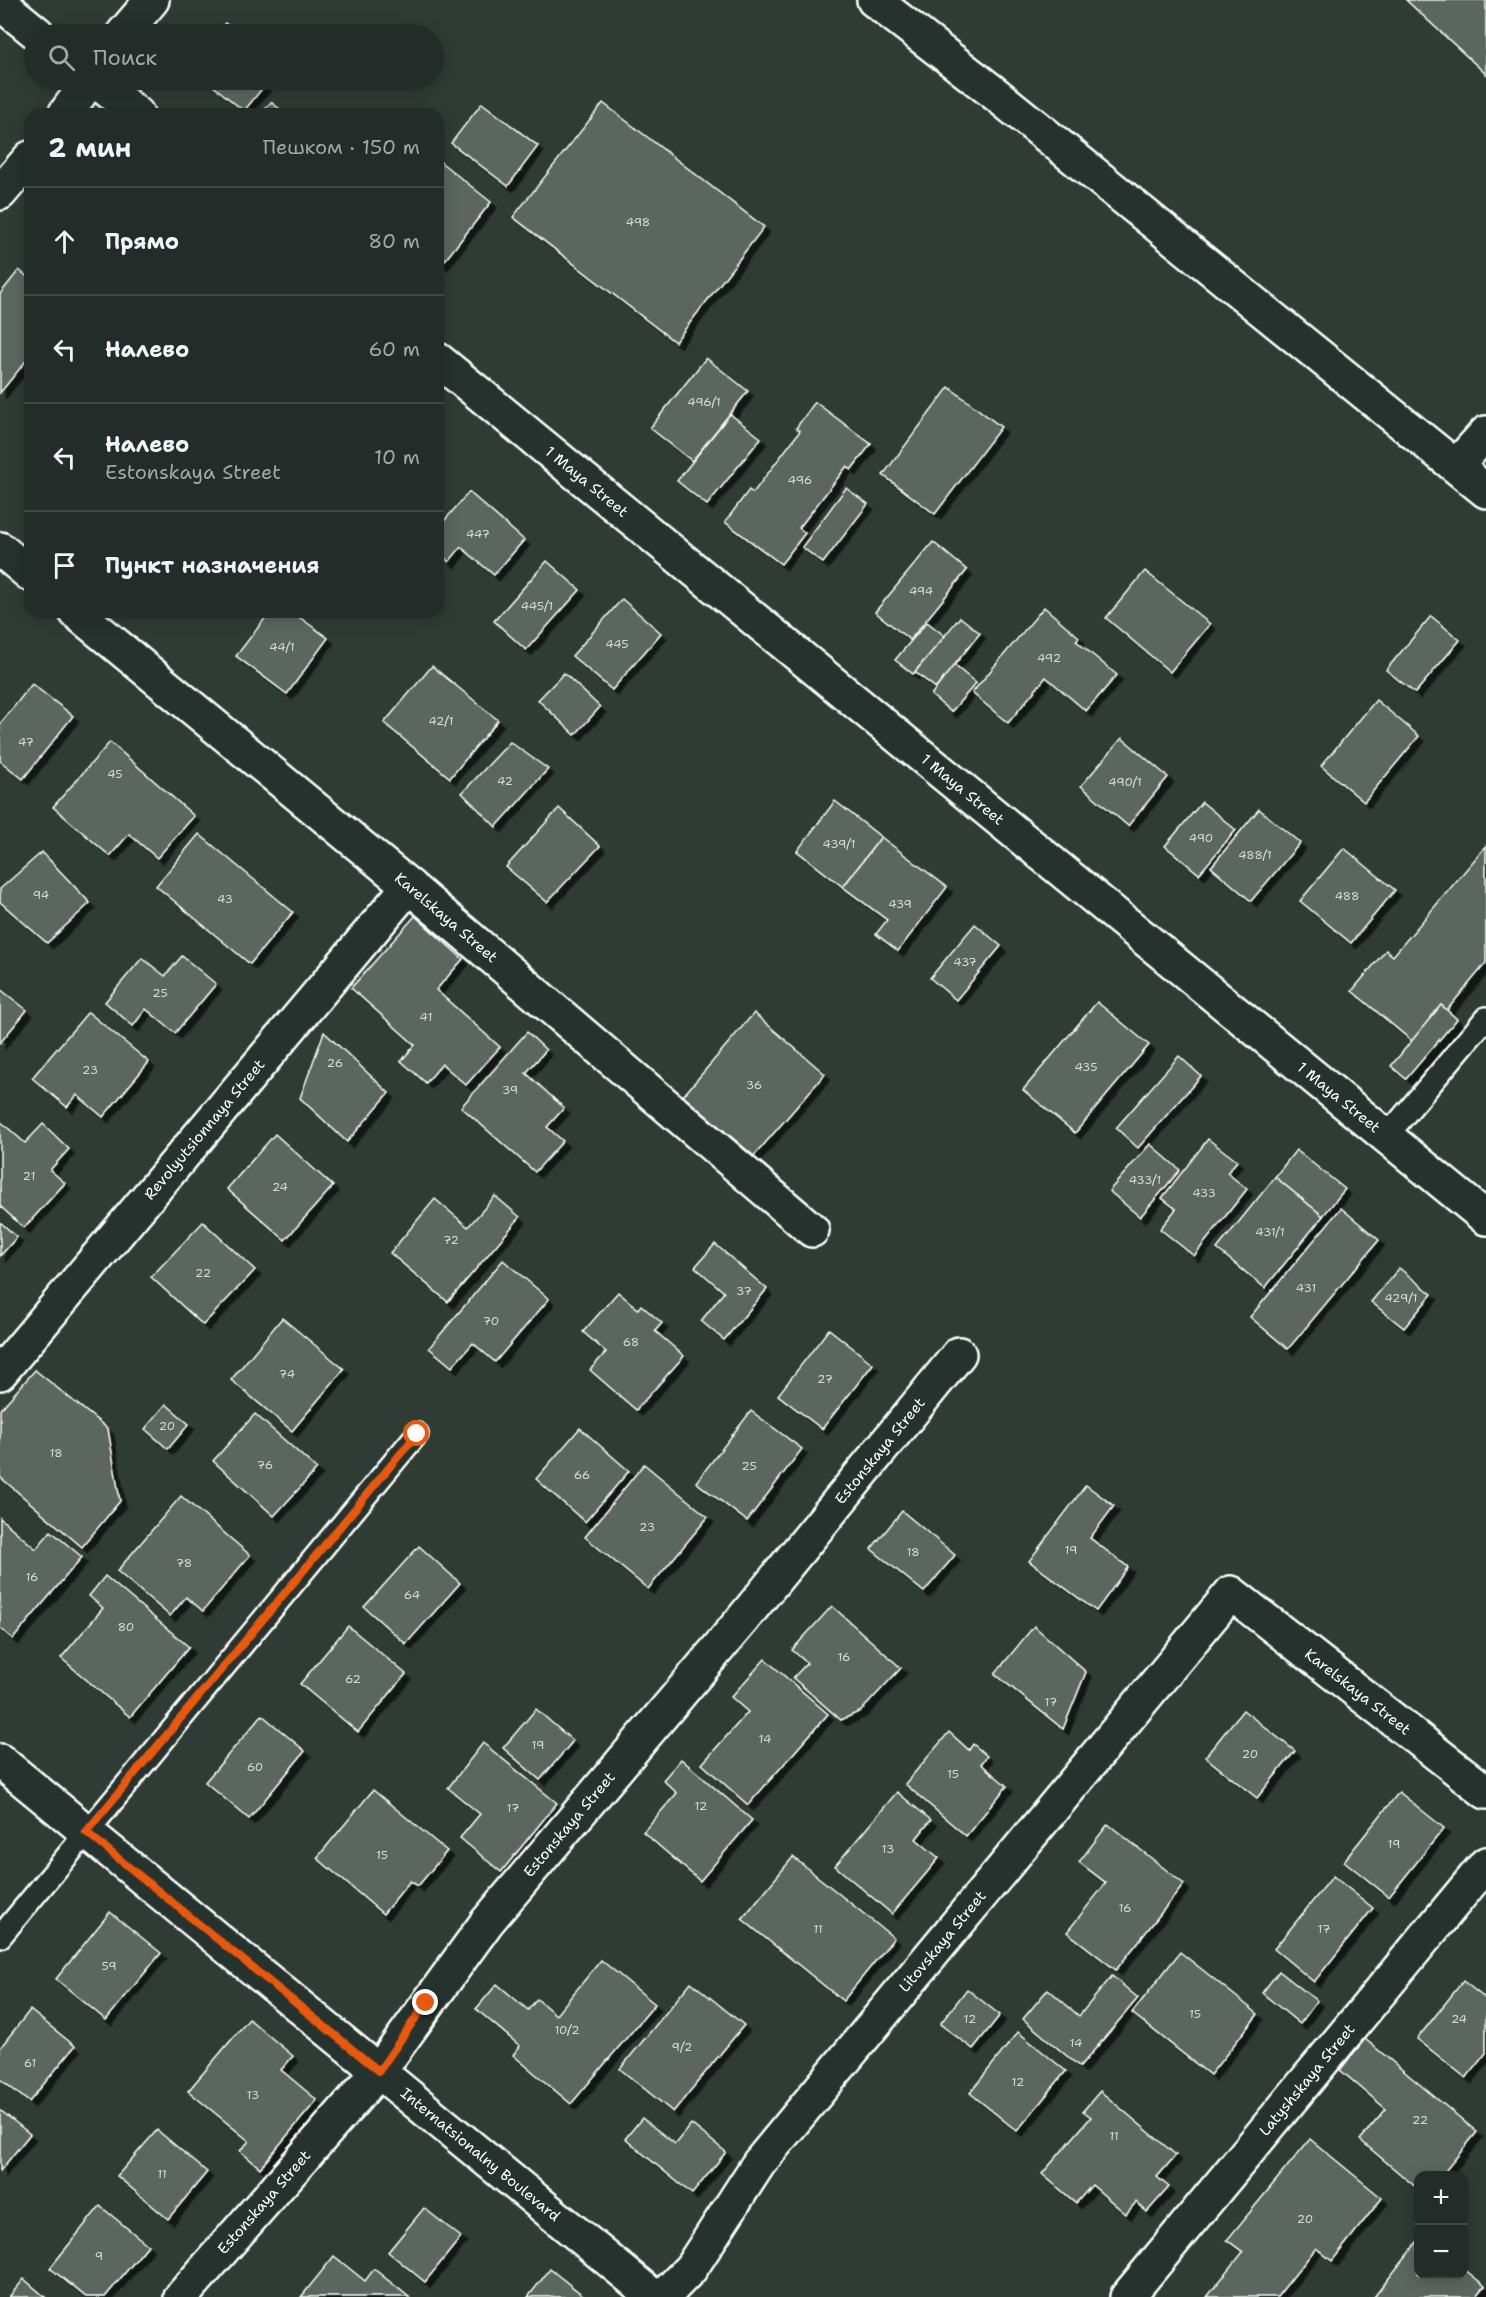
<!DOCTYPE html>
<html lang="ru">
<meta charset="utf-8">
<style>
:root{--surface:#232c28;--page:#2f3834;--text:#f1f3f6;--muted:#a3a7a8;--line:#404845}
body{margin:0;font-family:"Shantell Sans",sans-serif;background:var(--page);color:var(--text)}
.controls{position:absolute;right:18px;bottom:18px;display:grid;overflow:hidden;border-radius:12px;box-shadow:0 3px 15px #0003}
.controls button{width:54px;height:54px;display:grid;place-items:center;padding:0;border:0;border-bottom:2px solid var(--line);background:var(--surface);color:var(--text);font:30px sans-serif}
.stop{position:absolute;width:18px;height:18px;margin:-14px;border:4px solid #ea580c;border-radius:50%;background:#fff}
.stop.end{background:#ea580c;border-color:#fff;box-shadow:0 2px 6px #0008}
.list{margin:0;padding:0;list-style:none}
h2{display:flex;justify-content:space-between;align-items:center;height:78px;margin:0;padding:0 24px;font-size:26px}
h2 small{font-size:20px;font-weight:400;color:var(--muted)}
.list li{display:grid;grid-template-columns:39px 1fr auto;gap:18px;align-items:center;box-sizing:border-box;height:108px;padding:0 24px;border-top:2px solid var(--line)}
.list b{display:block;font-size:22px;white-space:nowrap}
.list p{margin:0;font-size:20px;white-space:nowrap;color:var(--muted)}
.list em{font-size:20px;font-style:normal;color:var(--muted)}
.icon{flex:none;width:33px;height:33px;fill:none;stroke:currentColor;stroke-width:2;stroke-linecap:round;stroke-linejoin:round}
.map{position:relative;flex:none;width:1486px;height:2297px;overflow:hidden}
.search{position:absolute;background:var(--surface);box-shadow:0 3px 15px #0003;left:24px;top:24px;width:420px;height:66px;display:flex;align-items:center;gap:15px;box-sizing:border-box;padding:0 21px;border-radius:33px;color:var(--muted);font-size:22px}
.panel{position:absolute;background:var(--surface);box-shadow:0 3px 15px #0003;left:24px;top:108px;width:420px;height:510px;border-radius:18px}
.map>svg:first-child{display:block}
.building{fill:#5b6661;stroke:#fff;stroke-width:1.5;filter:url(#shadow)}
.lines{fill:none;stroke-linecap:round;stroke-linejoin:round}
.lane-casing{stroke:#fff;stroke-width:26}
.street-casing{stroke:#fff;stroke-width:38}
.secondary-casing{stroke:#fff;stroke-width:38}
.lane{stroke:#26332d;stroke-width:21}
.street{stroke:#26332d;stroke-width:33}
.secondary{stroke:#26332d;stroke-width:33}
.route{stroke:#ea580c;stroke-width:8}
.labels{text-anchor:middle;stroke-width:4.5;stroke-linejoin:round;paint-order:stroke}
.number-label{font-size:12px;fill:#d6d9d8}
.street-label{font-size:15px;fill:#fff;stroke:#26332d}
</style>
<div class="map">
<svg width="1486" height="2297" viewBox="0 0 1486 2297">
<defs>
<filter id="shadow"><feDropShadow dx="5.5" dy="5.5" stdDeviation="0" flood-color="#0009"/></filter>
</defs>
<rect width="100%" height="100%" fill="#2f3b35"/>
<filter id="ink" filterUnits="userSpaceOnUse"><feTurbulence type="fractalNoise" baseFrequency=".0167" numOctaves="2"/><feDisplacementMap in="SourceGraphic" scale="12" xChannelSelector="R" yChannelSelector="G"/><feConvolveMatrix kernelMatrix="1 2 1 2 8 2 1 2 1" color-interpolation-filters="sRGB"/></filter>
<g filter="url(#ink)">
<!-- building -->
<g class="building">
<path d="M 1406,0 L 1486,0 L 1486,74 Z"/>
<path d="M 225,23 L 240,34 L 215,34 Z"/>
<path d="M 206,80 L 269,80 L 244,111 Z"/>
<path d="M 271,102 L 286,114 L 261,114 Z"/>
<path d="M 482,103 L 538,146 L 508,186 L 451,143 Z"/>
<path d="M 603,103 L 764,227 L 675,342 L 513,217 Z"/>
<path d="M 438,160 L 491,202 L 442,264 L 438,260 Z"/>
<path d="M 19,270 L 30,279 L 30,356 L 0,393 L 0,294 Z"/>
<path d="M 706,358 L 748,391 L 692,461 L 650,428 Z"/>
<path d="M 949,387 L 1001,427 L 935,514 L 883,475 Z"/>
<path d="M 815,402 L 871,444 L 851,470 L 847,466 L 799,528 L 805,533 L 781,564 L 725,522 L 749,490 L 753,493 L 800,431 L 796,428 Z"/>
<path d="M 730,414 L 761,438 L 707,505 L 677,481 Z"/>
<path d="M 846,488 L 868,504 L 823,563 L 802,547 Z"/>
<path d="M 469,492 L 524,540 L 494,575 L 461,547 L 449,562 L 438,552 L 438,528 Z"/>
<path d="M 933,542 L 967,570 L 910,640 L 875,612 Z"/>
<path d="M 547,561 L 580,590 L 526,650 L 494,621 Z"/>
<path d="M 1145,571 L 1210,624 L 1170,672 L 1106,618 Z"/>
<path d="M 622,599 L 661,633 L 612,690 L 572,656 Z"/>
<path d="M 1044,607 L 1079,637 L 1076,641 L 1117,675 L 1086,711 L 1046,677 L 1008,723 L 972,693 Z"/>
<path d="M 270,612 L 292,612 L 328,638 L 287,694 L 236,656 Z"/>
<path d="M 1431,616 L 1460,640 L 1415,693 L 1386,670 Z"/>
<path d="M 960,617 L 980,633 L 936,688 L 915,672 Z"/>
<path d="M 927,622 L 945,636 L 913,674 L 895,660 Z"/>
<path d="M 954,665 L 976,683 L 951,712 L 931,695 Z"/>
<path d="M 432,666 L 498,720 L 450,778 L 384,723 Z"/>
<path d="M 564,673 L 600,707 L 575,735 L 538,700 Z"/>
<path d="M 32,684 L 73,716 L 23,779 L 0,761 L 0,724 Z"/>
<path d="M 1376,700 L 1419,736 L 1364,802 L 1321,766 Z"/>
<path d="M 1122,738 L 1168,777 L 1128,826 L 1081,786 Z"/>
<path d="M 110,742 L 194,816 L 157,858 L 129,834 L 110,856 L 53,807 Z"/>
<path d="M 510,742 L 548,769 L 496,827 L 462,793 Z"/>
<path d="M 835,801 L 881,837 L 843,887 L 797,851 Z"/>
<path d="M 1202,802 L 1236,830 L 1199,874 L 1165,846 Z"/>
<path d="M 559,808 L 600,846 L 547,902 L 506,867 Z"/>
<path d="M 1259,809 L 1300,843 L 1251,901 L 1211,867 Z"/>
<path d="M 199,834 L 293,912 L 250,964 L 156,886 Z"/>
<path d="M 881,837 L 947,887 L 898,951 L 876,934 L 887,920 L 843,887 Z"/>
<path d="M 1486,846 L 1486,963 L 1447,1010 L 1441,1005 L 1412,1041 L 1352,991 L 1386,950 L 1393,956 Z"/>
<path d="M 1344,848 L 1395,890 L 1351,943 L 1300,901 Z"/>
<path d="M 42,852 L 90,903 L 47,943 L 0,902 L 0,889 Z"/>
<path d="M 415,916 L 463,959 L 436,990 L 500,1047 L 466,1085 L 442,1064 L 426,1083 L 401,1061 L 415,1045 L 351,988 Z"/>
<path d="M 975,924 L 1001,946 L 956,1000 L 930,978 Z"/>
<path d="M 182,956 L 216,984 L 175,1033 L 146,1009 L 133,1026 L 105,1002 L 142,958 L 165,976 Z"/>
<path d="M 0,989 L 27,1010 L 0,1043 Z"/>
<path d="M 1097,1002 L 1149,1045 L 1075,1133 L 1023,1090 Z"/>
<path d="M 1441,1005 L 1457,1019 L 1406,1079 L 1391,1066 Z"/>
<path d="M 88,1012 L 149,1062 L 103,1117 L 77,1095 L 67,1107 L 32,1078 Z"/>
<path d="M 754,1013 L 825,1074 L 754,1156 L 683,1096 Z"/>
<path d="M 324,1032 L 389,1093 L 347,1142 L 300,1098 Z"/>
<path d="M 527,1032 L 546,1050 L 526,1073 L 564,1108 L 547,1127 L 563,1141 L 535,1172 L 461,1107 Z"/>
<path d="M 1179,1056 L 1201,1076 L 1138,1148 L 1116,1128 Z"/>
<path d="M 0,1121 L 25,1143 L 43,1124 L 69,1149 L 50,1170 L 65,1183 L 24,1228 L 0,1206 Z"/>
<path d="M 275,1134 L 333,1186 L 285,1240 L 227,1189 Z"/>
<path d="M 1208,1139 L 1237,1161 L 1227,1173 L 1247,1189 L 1194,1256 L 1160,1229 L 1176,1209 L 1162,1198 Z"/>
<path d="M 1150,1144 L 1180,1170 L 1140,1217 L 1109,1191 Z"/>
<path d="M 1296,1150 L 1345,1189 L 1323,1216 L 1275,1177 Z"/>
<path d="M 1275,1177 L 1323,1216 L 1265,1288 L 1217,1249 Z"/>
<path d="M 495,1196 L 520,1217 L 448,1302 L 390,1253 L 435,1199 L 468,1227 Z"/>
<path d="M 1341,1208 L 1379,1240 L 1288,1349 L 1250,1317 Z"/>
<path d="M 0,1222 L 17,1237 L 0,1256 Z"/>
<path d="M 203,1222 L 255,1270 L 203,1325 L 151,1277 Z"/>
<path d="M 715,1244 L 767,1289 L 724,1340 L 701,1321 L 724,1292 L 695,1267 Z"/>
<path d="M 503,1260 L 549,1299 L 495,1362 L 473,1343 L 452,1367 L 429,1348 Z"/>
<path d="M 1399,1268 L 1432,1294 L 1404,1328 L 1371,1302 Z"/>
<path d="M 618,1292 L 638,1309 L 641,1305 L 662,1323 L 655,1331 L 684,1356 L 636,1410 L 590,1370 L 606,1352 L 583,1332 Z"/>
<path d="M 282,1318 L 344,1369 L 292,1431 L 231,1380 Z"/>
<path d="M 829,1329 L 873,1364 L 822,1429 L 778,1395 Z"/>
<path d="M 35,1370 L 108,1429 L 120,1501 L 82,1547 L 0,1477 L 0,1410 Z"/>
<path d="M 166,1404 L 189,1424 L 168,1449 L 145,1429 Z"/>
<path d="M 751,1411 L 802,1449 L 747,1521 L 696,1482 Z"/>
<path d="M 255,1414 L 317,1469 L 274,1516 L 213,1461 Z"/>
<path d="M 580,1428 L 629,1471 L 585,1522 L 536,1479 Z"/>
<path d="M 644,1464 L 708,1517 L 648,1589 L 585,1537 Z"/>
<path d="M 1086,1485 L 1114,1506 L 1090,1538 L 1128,1567 L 1096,1611 L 1029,1561 Z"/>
<path d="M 181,1496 L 250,1555 L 203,1611 L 186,1597 L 170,1616 L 117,1571 Z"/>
<path d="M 902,1511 L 955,1555 L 924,1592 L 871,1549 Z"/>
<path d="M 0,1518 L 36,1549 L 51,1531 L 82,1557 L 13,1639 L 0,1628 Z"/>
<path d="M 419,1546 L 460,1583 L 406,1644 L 364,1607 Z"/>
<path d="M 105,1576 L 189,1647 L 130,1717 L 61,1658 L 103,1608 L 89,1596 Z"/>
<path d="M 832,1606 L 901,1668 L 861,1711 L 841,1720 L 793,1678 L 807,1663 L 792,1650 Z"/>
<path d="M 348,1626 L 406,1674 L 358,1732 L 300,1684 Z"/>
<path d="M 1034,1626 L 1086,1672 L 1063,1729 L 995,1674 Z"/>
<path d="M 765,1659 L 828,1714 L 748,1805 L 702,1764 L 748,1712 L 731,1697 Z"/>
<path d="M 536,1709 L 573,1741 L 540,1780 L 503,1748 Z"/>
<path d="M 1243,1710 L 1295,1751 L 1257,1798 L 1205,1757 Z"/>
<path d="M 262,1715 L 305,1751 L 249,1819 L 205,1782 Z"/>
<path d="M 949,1732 L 969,1750 L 973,1744 L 987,1756 L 981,1764 L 1007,1786 L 966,1836 L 905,1784 Z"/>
<path d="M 483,1743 L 557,1803 L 501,1872 L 460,1838 L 480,1814 L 448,1788 Z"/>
<path d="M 681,1759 L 752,1820 L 700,1881 L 643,1832 L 677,1793 L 663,1780 Z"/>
<path d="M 373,1790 L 447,1851 L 418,1886 L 410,1881 L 383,1914 L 317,1858 Z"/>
<path d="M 897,1792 L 931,1820 L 916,1839 L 939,1858 L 892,1914 L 835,1866 Z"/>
<path d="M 1399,1792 L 1444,1828 L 1389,1897 L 1344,1861 Z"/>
<path d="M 1108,1824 L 1184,1884 L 1116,1970 L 1067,1932 L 1106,1883 L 1079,1862 Z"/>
<path d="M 793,1857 L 894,1938 L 843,2001 L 742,1919 Z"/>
<path d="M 1333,1876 L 1373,1908 L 1314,1982 L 1274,1949 Z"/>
<path d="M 110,1912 L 161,1953 L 106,2020 L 56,1979 Z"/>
<path d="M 1180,1952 L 1258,2014 L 1210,2075 L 1132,2013 Z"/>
<path d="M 601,1960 L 655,2004 L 571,2104 L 513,2055 L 520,2046 L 476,2009 L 497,1984 L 528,2010 L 537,1999 L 556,2015 Z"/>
<path d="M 1279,1971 L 1317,2001 L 1300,2024 L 1262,1993 Z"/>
<path d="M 1112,1976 L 1138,1998 L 1080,2067 L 1023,2019 L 1048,1989 L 1079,2016 Z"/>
<path d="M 1463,1981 L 1486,1999 L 1486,2053 L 1466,2078 L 1417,2039 Z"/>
<path d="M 691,1982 L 744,2025 L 673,2112 L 620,2069 Z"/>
<path d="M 967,1989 L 1000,2015 L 973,2049 L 940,2024 Z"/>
<path d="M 30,2010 L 75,2046 L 29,2102 L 0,2079 L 0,2048 Z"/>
<path d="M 249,2019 L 293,2056 L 281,2070 L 317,2100 L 260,2168 L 240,2151 L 249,2141 L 188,2091 Z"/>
<path d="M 1018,2032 L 1066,2071 L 1017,2131 L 970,2093 Z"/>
<path d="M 1365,2039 L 1477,2132 L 1441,2176 L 1418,2176 L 1418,2189 L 1360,2140 L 1386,2109 L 1340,2070 Z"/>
<path d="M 1100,2091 L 1176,2155 L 1157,2177 L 1169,2187 L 1147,2212 L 1136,2202 L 1126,2214 L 1092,2185 L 1076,2203 L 1042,2174 L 1091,2117 L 1083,2111 Z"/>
<path d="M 0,2110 L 30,2134 L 0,2171 Z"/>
<path d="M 642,2118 L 675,2144 L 691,2124 L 726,2152 L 692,2194 L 625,2139 Z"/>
<path d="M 157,2130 L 207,2172 L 168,2219 L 117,2176 Z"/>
<path d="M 1310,2139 L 1382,2198 L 1332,2261 L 1316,2248 L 1277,2297 L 1207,2297 L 1243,2252 L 1227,2240 Z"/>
<path d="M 100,2206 L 148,2245 L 105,2297 L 86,2297 L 50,2268 Z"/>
<path d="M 424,2208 L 461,2237 L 425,2282 L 388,2252 Z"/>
<path d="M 1418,2241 L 1418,2274 L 1464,2274 L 1464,2269 L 1485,2286 L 1476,2297 L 1374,2297 Z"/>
<path d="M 334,2256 L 365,2281 L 374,2269 L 409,2297 L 301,2297 Z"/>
<path d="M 550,2269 L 585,2297 L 528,2297 Z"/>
<path d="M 24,2279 L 45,2297 L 9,2297 Z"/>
</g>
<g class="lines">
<!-- lane casing -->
<g class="lane-casing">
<g id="lane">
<path d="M 1386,1137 L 1486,1018"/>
<path d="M 0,1937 L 417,1434"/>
</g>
</g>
<!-- street casing -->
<g class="street-casing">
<g id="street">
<path d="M 1456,466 L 1486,433"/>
<path d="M 0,549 L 30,574"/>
<path id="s1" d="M 76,612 L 409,886 L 812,1230"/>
<path id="s2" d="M 0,1373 L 409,886"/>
<path id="s3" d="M 0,1761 L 654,2297"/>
<path id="s4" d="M 181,2297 L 379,2071 L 487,1922 L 742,1620 L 959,1354"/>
<path id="s5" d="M 663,2297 L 691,2268 L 759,2163 L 1231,1593 L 1486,1792"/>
<path id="s6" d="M 1127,2297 L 1486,1864"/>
</g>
</g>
<!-- secondary casing -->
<g class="secondary-casing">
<g id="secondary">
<path d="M 874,0 L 993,92 L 1486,491"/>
<path d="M 0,3 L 38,34"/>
<path d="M 123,34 L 152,0"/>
<path d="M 95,80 L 137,114"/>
<path d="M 65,114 L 90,80"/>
<path d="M 0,193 L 30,158"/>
<path id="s7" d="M 438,360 L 1486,1218"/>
</g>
</g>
<!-- lane -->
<use href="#lane" class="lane"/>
<!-- street -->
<use href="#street" class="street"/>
<!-- secondary -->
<use href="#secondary" class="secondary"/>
</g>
</g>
<g class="lines" filter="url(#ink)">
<!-- route -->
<path class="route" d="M 417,1434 L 86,1832 L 379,2071 L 426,2003"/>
</g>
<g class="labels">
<!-- number labels -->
<g class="number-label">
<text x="638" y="226">498</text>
<text x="704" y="406">496/1</text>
<text x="800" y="484">496</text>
<text x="478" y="538">447</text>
<text x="921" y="595">494</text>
<text x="537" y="610">445/1</text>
<text x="617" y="648">445</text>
<text x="282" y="651">44/1</text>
<text x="1049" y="662">492</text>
<text x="441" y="725">42/1</text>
<text x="26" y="746">47</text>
<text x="115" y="778">45</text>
<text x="505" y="785">42</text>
<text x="1125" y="786">490/1</text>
<text x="1201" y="842">490</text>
<text x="839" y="848">439/1</text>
<text x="1255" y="859">488/1</text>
<text x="41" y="899">94</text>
<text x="1347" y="900">488</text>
<text x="225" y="903">43</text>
<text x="900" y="908">439</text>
<text x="965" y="966">437</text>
<text x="160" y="997">25</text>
<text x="426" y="1021">41</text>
<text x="335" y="1067">26</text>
<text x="1086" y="1071">435</text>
<text x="90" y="1074">23</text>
<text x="754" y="1089">36</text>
<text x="510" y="1094">39</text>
<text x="29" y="1180">21</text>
<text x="1145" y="1184">433/1</text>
<text x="280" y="1191">24</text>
<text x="1204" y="1197">433</text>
<text x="1270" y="1236">431/1</text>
<text x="451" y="1244">72</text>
<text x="203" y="1277">22</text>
<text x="1306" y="1292">431</text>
<text x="744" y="1295">37</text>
<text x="1401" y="1302">429/1</text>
<text x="491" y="1325">70</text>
<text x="631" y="1346">68</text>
<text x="287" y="1378">74</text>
<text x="825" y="1383">27</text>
<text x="167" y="1430">20</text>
<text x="56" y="1457">18</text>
<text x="265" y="1469">76</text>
<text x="749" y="1470">25</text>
<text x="582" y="1479">66</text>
<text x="647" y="1531">23</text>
<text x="1071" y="1554">19</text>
<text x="913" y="1556">18</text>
<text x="184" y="1567">78</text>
<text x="32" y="1581">16</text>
<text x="412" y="1599">64</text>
<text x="126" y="1631">80</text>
<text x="844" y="1661">16</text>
<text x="353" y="1683">62</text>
<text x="1051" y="1706">17</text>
<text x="765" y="1743">14</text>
<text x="538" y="1749">19</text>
<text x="1250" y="1758">20</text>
<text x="255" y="1771">60</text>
<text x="953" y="1778">15</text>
<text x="701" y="1810">12</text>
<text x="513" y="1812">17</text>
<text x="1394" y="1848">19</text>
<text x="888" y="1853">13</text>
<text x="382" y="1859">15</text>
<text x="1125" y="1912">16</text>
<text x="818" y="1933">11</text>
<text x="1324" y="1933">17</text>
<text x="109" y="1970">59</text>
<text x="1195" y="2018">15</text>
<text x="970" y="2023">12</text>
<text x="1459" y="2023">24</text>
<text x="567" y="2034">10/2</text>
<text x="1076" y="2047">14</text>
<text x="682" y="2051">9/2</text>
<text x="30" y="2067">61</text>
<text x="1018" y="2086">12</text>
<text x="253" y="2099">13</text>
<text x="1420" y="2124">22</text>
<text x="1114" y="2140">11</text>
<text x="162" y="2178">11</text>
<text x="1305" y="2223">20</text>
<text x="99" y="2260">9</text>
</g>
<!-- street labels -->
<g class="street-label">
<text dy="5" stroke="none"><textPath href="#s7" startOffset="192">1 Maya Street</textPath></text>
<text dy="5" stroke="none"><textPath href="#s7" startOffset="678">1 Maya Street</textPath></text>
<text dy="5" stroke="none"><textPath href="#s1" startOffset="480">Karelskaya Street</textPath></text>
<text dy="5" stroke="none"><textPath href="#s7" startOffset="1164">1 Maya Street</textPath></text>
<text dy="5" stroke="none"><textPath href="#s2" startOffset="318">Revolyutsionnaya Street</textPath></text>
<text dy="5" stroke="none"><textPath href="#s4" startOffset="1098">Estonskaya Street</textPath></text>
<text dy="5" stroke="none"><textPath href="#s5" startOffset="1066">Karelskaya Street</textPath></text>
<text dy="5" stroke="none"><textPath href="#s4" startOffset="612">Estonskaya Street</textPath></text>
<text dy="5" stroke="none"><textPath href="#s5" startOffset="453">Litovskaya Street</textPath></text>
<text dy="5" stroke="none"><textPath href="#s6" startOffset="282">Latyshskaya Street</textPath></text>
<text dy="5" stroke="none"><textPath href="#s3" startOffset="621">Internatsionalny Boulevard</textPath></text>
<text dy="5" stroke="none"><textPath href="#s4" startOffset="126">Estonskaya Street</textPath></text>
</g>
</g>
</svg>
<div class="controls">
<button>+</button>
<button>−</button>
</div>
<div class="stop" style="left:417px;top:1434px"></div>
<div class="stop end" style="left:426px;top:2003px"></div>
<div class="search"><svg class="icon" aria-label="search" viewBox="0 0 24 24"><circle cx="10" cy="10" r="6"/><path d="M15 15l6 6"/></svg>Поиск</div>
<section class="panel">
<h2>2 мин<small>Пешком · 150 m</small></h2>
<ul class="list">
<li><svg class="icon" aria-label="ahead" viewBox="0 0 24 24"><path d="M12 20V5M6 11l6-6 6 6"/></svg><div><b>Прямо</b></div><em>80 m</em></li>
<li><svg class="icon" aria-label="left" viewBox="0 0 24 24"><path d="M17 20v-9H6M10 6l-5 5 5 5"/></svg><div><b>Налево</b></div><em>60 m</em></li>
<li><svg class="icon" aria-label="left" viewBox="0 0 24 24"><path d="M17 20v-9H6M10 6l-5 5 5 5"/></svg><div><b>Налево</b><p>Estonskaya Street</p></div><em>10 m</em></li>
<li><svg class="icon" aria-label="arrive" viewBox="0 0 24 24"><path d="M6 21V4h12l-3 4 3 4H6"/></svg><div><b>Пункт назначения</b></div></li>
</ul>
</section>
</div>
